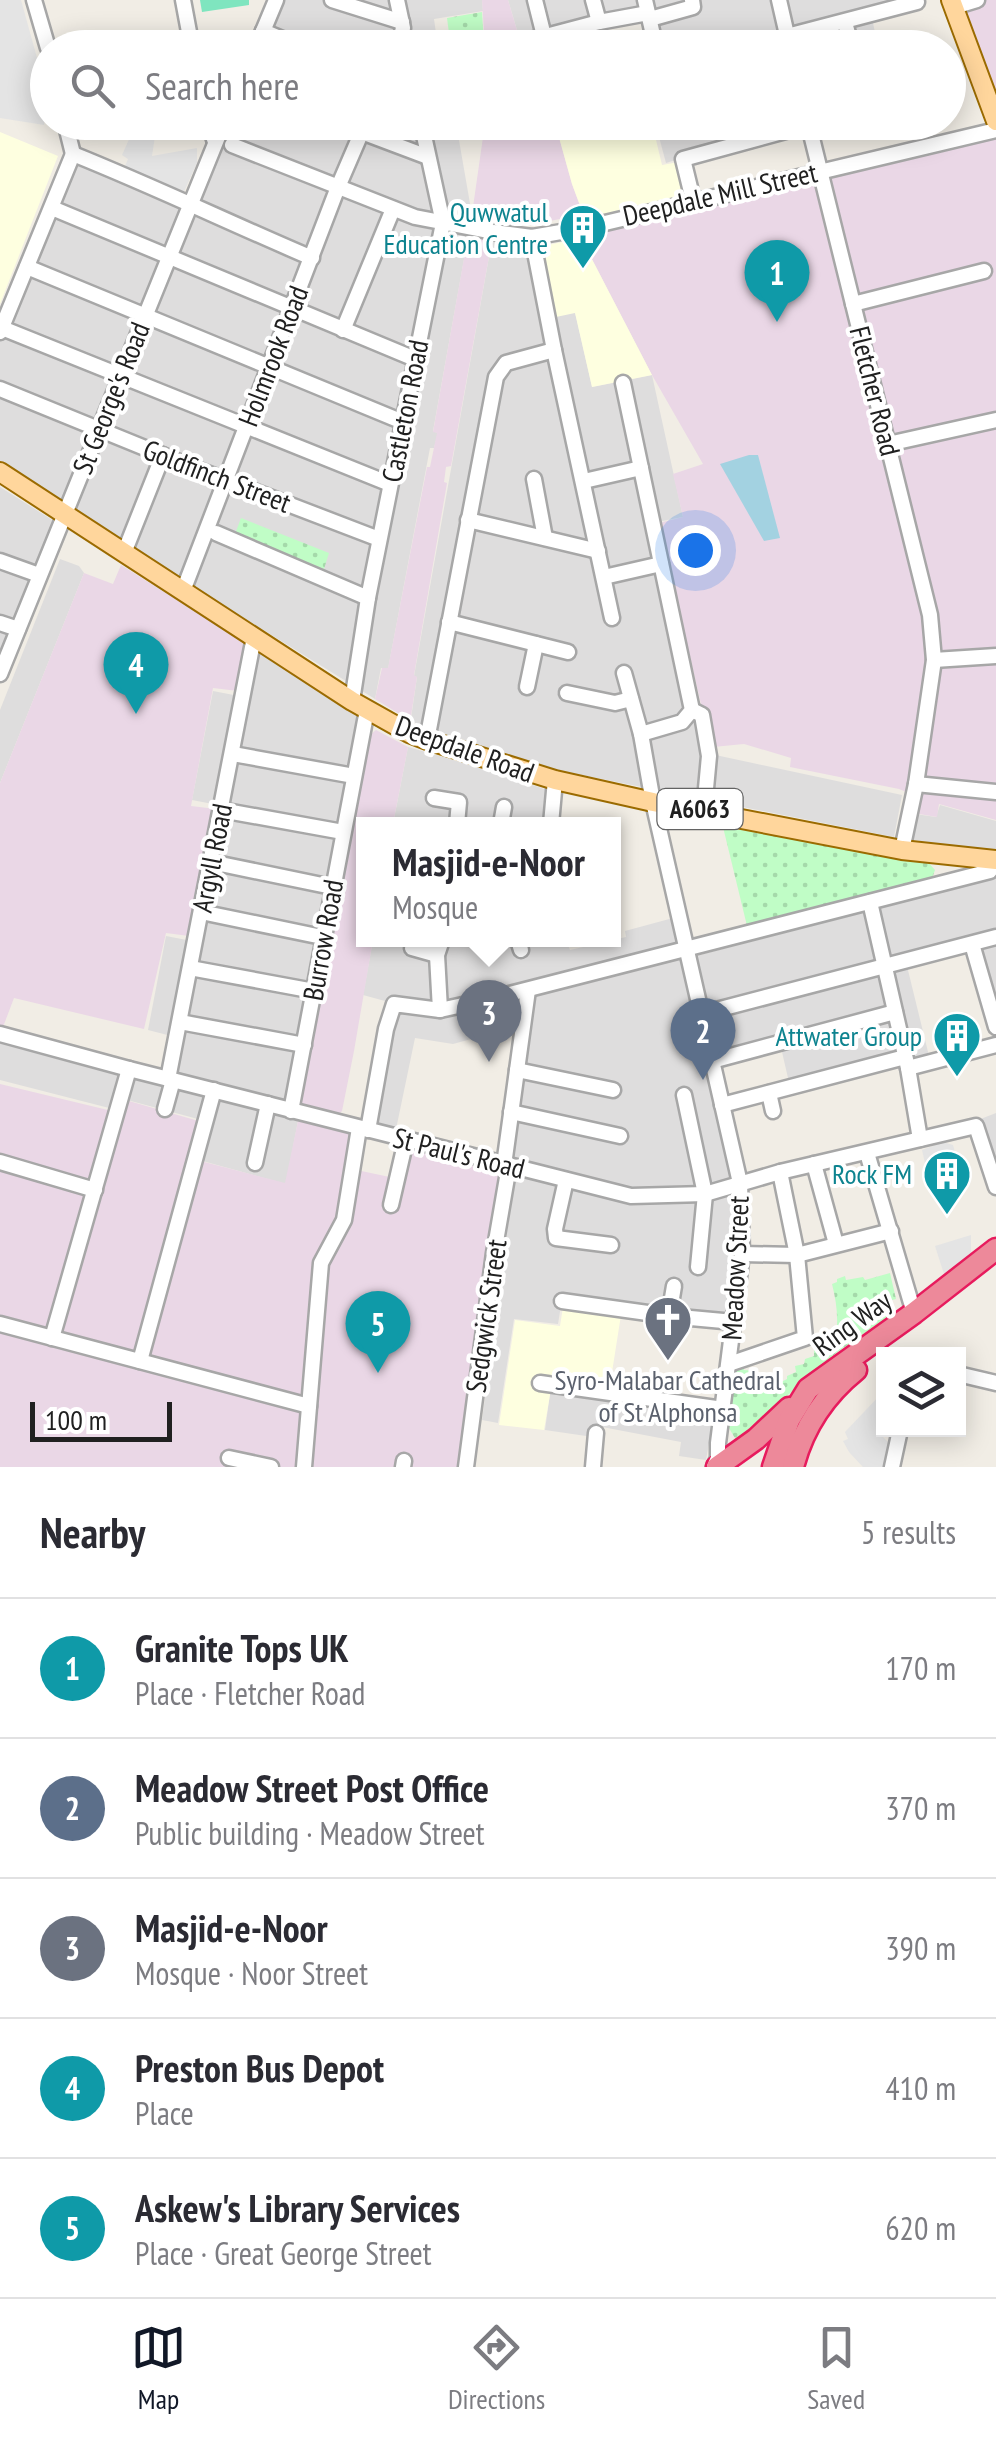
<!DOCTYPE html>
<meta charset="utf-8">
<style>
:root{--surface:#fff;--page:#f7f7f7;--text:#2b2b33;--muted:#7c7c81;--line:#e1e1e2;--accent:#111827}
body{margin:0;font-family:"PT Sans Narrow",sans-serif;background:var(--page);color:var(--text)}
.controls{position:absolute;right:30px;bottom:30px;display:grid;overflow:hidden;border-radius:0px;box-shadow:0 5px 25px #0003}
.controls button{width:90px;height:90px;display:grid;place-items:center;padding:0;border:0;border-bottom:2px solid var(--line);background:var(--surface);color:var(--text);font:50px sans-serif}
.scale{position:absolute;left:30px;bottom:25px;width:142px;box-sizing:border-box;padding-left:10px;border:5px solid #202020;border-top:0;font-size:28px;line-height:35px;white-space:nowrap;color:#202020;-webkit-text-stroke:8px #fff;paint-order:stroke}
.you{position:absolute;left:695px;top:550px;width:35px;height:35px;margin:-25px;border:8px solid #fff;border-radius:50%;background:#1a73e8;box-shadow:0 0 0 15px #1a73e833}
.badge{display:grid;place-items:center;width:65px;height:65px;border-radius:50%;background:var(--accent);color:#fff;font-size:32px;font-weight:700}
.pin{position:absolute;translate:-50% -82px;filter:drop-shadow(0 2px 5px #0008)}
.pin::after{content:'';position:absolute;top:52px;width:35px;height:30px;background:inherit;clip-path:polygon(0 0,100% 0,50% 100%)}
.popup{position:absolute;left:356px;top:817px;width:265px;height:130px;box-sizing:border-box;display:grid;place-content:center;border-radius:0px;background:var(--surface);filter:drop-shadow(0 2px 8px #0005);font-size:32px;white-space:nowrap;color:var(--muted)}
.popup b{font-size:38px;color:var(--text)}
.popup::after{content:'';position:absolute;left:50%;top:100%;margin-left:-20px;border:20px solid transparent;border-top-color:var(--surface)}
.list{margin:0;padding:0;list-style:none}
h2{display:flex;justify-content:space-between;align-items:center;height:130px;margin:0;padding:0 40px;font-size:42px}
h2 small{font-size:32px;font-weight:400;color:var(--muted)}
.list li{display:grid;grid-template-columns:65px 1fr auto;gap:30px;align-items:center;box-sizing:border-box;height:140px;padding:0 40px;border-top:2px solid var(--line)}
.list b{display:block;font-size:38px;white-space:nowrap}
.list p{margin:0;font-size:32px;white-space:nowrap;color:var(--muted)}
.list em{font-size:32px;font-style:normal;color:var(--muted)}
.icon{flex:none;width:55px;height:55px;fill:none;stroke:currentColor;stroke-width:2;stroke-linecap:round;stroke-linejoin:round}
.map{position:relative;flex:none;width:996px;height:1467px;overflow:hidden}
.search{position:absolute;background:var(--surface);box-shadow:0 5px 25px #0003;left:30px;right:30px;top:30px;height:110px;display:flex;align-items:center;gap:25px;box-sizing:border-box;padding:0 35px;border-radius:55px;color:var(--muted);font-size:38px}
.sheet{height:830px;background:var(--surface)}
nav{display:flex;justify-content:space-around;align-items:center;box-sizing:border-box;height:140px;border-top:2px solid var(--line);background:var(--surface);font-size:28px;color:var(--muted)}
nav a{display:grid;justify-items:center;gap:5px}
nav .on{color:var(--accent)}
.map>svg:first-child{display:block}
.residential{fill:#dedddd}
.industrial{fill:#ead7e6}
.education{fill:#feffe0}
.grass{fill:#c9eea8}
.park{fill:url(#park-dots)}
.pitch{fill:#7fe5bf}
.parking{fill:#e4e4e4}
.water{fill:#a3d2e1}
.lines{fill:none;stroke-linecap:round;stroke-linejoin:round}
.minor-casing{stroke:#a7a7a7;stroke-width:19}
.major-casing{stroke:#9b6b00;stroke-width:22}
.highway-casing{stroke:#e71b5d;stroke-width:25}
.minor{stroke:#fff;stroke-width:14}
.major{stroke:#ffd69c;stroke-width:18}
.highway{stroke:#ed899a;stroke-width:20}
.labels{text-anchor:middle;stroke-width:8;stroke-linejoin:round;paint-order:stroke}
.shield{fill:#fff;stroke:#636363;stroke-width:2.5}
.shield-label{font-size:25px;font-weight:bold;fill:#202020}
.street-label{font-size:28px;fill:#202020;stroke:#fff}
.culture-label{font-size:28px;fill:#0d838f;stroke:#fff;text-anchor:end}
.worship-label{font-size:28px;fill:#5b616d;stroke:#fff}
</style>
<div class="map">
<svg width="996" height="1467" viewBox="0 0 996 1467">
<defs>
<pattern id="park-dots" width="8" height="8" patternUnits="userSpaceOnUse" patternTransform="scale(2.5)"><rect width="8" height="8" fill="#c0fdc6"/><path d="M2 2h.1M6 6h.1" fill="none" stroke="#a5d9aa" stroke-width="1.8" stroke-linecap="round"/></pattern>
</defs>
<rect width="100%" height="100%" fill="#f1ede5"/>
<!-- residential -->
<g class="residential">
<path d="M 279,0 L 482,0 L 483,11 L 434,19 L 438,47 L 260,48 Z"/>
<path d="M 508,0 L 771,0 L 782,47 L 652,47 L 646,18 L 592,28 L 596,47 L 522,47 Z"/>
<path d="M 785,0 L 907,0 L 792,28 Z"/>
<path d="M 872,18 L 878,47 L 854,47 L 848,24 Z"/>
<path d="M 655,122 L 791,123 L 666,163 Z"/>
<path d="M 230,123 L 456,123 L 472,215 L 433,431 L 438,433 L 434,448 L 430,448 L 388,669 L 381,668 L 375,699 L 74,513 Z"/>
<path d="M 76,159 L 184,207 L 65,501 L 0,461 L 0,338 Z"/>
<path d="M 492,240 L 523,245 L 530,253 L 556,316 L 575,312 L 592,387 L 652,375 L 683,517 L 657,522 L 706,753 L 902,795 L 894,837 L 526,764 L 410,725 L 417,677 L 414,676 Z"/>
<path d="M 0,487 L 57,523 L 0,664 Z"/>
<path d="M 60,559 L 79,566 L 84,573 L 0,783 L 0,710 Z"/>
<path d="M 254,648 L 363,716 L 286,1104 L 172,1076 L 179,1038 L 148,1030 L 166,936 L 197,942 L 223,806 L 192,800 L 213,691 L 244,697 Z"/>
<path d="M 408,747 L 489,770 L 547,790 L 542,824 L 393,824 Z"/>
<path d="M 940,805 L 996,821 L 996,851 L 913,840 L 915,814 L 936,817 Z"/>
<path d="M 996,870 L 996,1052 L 966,941 L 905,958 L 930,1060 L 884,1068 L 791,1091 L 779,1039 L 715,1057 L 692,957 L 858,914 Z"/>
<path d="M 673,918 L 739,1182 L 713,1188 L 684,1185 L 640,1190 L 508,1164 L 523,1033 L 493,1033 L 453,1044 L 415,1038 L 395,1134 L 363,1126 L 385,1001 L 363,995 L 373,940 L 566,940 L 570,950 L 626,937 L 625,931 Z"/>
<path d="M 0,1039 L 298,1121 L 286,1184 L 199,1160 L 209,1122 L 116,1097 L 113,1109 L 0,1080 Z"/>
<path d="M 996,1113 L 996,1193 L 978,1120 Z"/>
<path d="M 526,1174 L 620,1198 L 738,1187 L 735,1283 L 727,1319 L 562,1299 L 558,1324 L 514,1319 L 498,1423 L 482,1420 L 514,1179 Z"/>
<path d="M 551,1387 L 714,1416 L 706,1460 L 679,1456 L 681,1442 L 597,1426 L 593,1437 L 545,1430 Z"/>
</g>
<!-- industrial -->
<g class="industrial">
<path d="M 482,0 L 508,0 L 522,47 L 485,47 Z"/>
<path d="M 986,0 L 996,0 L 996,96 L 961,8 Z"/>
<path d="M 485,123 L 555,123 L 572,184 L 585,219 L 571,222 L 569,217 L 531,225 L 523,225 L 496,217 L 494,225 L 471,221 Z"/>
<path d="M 996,136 L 996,820 L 939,804 L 937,817 L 919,814 L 921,798 L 899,789 L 790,767 L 791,758 L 744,744 L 713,747 L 701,704 L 659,523 L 683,517 L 673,474 L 703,464 L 652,375 L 581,238 L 592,236 L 590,232 Z"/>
<path d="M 468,236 L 492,240 L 451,466 L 446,467 L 444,482 L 447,483 L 414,675 L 417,677 L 411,716 L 398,713 L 375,699 L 382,668 L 388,668 L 427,467 L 430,467 L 437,433 L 433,432 Z"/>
<path d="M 121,565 L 247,644 L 238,691 L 213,688 L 191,806 L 216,809 L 189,936 L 166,933 L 144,1029 L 14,998 L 3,1027 L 0,1026 L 0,783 L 84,573 L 113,584 Z"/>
<path d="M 376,730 L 408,747 L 393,824 L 364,824 L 364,940 L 373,940 L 354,1051 L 342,1111 L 340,1113 L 299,1103 L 369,736 Z"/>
<path d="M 0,1084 L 112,1111 L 122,1099 L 202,1122 L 193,1159 L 285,1183 L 298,1121 L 357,1136 L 352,1169 L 399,1179 L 408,1150 L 500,1168 L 457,1467 L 308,1467 L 311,1404 L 0,1321 Z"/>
<path d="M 0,1331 L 300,1412 L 296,1467 L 0,1467 Z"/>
</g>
<!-- education -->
<g class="education">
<path d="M 555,123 L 652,123 L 662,165 L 679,162 L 687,194 L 655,204 L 585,219 L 572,184 Z"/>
<path d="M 0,132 L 58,156 L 0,304 Z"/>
<path d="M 581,238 L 652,375 L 592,387 L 575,313 L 556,317 L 543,255 L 548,245 Z"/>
<path d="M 563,1307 L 621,1315 L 610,1385 L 553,1377 L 544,1430 L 499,1425 L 515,1320 L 560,1326 Z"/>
</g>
<!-- grass -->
<path class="grass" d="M 841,30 L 845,47 L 799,47 L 798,40 Z"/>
<!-- park -->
<g class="park">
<path d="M 482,12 L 484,43 L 470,45 L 467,31 L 449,33 L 447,18 Z"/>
<path d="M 241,518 L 329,553 L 324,569 L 235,534 Z"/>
<path d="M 723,827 L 927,861 L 935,870 L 931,881 L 748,930 Z"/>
<path d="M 890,1273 L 896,1299 L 885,1302 L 892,1314 L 836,1353 L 736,1440 L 726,1423 L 733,1369 L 743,1363 L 744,1370 L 755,1371 L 763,1391 L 787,1379 L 787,1376 L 796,1372 L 795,1366 L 804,1364 L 805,1359 L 814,1356 L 814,1348 L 835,1342 C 839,1321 837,1304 832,1284 L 837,1282 L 837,1279 L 845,1276 L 846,1280 L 863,1277 L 865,1280 Z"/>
</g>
<!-- pitch -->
<path class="pitch" d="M 200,0 L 249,0 L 249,5 L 202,12 Z"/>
<!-- parking -->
<g class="parking">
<path d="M 0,0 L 21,0 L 39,65 L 46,106 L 44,125 L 0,118 Z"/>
<path d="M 134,123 L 157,123 L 152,156 L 197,148 L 197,163 L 183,194 L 123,171 L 128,159 L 122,155 L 131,135 Z"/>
<path d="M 943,1142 L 953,1145 L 956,1156 L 948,1168 L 950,1179 L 930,1185 L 922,1150 Z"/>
<path d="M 971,1235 L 971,1253 L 944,1274 L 935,1246 Z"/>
<path d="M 883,1392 L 881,1435 L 888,1442 L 883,1467 L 863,1467 L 849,1452 L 843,1441 L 848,1439 L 845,1432 Z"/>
</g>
<!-- water -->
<path class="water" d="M 749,455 L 758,455 L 780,538 L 764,541 L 720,464 Z"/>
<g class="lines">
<!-- minor casing -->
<g class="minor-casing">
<g id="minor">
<path d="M 34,0 L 48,48"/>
<path d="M 183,0 L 192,48"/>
<path d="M 332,0 L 402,22"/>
<path d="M 397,0 L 403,28 L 399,44 L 403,48"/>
<path d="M 535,0 L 544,36"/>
<path d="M 593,0 L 599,22"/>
<path d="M 645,0 L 656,48"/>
<path d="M 779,0 L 790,48"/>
<path d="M 954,7 L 977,0"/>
<path d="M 650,19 L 693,7 L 692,0"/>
<path d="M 846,26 L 852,48"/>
<path d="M 263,31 L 304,48"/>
<path d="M 787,36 L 917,2"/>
<path d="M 527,41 L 599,22 L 648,13"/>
<path d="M 89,48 L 93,46"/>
<path d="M 256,48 L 276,0"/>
<path d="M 741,48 L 746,46"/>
<path d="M 65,122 L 73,154"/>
<path d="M 208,122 L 215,142"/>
<path d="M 335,122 L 428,157"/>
<path d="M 808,122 L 930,615 L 934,660 L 916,784 L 902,850"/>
<path d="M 232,145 L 415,217 L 493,232 L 532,237 L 584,228 L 996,130"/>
<path d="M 73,154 C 153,186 232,224 312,258"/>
<path d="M 693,200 L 683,159 L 815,123"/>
<path d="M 52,208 L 415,359"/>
<path d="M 532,237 L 554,350 L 612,618"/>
<path d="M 27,267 L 403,422"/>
<path d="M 853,304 L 984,271"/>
<path d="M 2,328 L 390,484"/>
<path d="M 343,330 L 393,209"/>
<path d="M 0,332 L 73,154"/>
<path d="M 623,383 L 692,710 L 682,722 L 641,734"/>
<path d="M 0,389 L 199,470 L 379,539"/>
<path d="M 888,444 L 996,420"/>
<path d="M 534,479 L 545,538"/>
<path d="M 584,481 L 641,468"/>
<path d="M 468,520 L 598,551"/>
<path d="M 216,533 L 368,598"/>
<path d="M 124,553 L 163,455"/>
<path d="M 0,561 L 39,575"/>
<path d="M 604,577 L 661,564"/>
<path d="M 183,591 L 338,187 L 366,122"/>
<path d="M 449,622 L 568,652"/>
<path d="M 0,623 L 18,629"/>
<path d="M 934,660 L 996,656"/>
<path d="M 624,673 L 641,734 L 653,802 L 740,1183 L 742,1254 L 718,1443 L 718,1458 L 714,1467"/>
<path d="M 0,674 L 224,122"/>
<path d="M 527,687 L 536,644"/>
<path d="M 567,693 L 615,703 L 631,699"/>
<path d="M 352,701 L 368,598 L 443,223 L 421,122"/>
<path d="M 692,710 L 702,715 L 709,756 L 704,810"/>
<path d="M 427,740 L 496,377 L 506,363 L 554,350"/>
<path d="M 233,754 L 354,776"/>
<path d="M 916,784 L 996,792"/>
<path d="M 434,798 L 459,802 L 457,824"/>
<path d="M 221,810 L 343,832"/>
<path d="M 501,824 L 504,807"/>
<path d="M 551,824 L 555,780"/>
<path d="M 211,862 L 332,887"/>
<path d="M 870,902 L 908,1068 L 920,1139"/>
<path d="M 201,912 L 322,937"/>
<path d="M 486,940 L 488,948"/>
<path d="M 518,940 L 521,950"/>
<path d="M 972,944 L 996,1027"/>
<path d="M 412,948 L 437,955"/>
<path d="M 190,968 L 314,991"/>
<path d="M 440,1010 L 437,955 L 442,940"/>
<path d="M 701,1014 L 996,937"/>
<path d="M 180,1022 L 304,1045"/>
<path d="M 0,1034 L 129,1069 L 631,1196 L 705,1194 L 780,1172 L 976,1126 L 996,1187"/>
<path d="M 712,1061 L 895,1012"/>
<path d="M 908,1068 L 996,1045"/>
<path d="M 517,1070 L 613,1090"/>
<path d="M 168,1079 L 254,637"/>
<path d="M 769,1093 L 773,1111"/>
<path d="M 684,1095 L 705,1194 L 698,1267"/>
<path d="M 722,1105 L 905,1057"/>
<path d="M 165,1109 L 173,1080"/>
<path d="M 291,1111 L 367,710"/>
<path d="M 511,1112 L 620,1136"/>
<path d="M 368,1130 L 386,1029 L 394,1004 L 440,1010 L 490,999 L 990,871"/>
<path d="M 867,1153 L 914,1313"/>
<path d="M 0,1162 L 95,1190"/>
<path d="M 255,1163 L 268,1104"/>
<path d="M 814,1164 L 836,1244"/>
<path d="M 504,1165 L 528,990"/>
<path d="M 566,1180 L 555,1229 L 556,1238 L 611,1245"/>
<path d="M 391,1205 L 406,1140"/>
<path d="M 742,1254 L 797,1255 L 891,1231"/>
<path d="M 562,1301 L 669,1316 L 734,1322"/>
<path d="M 669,1316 L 674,1286"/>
<path d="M 0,1324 L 309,1406"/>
<path d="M 52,1338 L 129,1069"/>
<path d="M 140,1361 L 214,1090"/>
<path d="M 729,1364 L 805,1338 L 797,1255 L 780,1172"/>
<path d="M 958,1374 L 996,1383"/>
<path d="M 540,1383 L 723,1409"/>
<path d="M 229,1458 L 271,1467"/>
<path d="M 304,1467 L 321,1263 L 344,1220 L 359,1128"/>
<path d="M 403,1467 L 404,1461"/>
<path d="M 466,1467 L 494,1253 L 509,1166"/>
<path d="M 593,1467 L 596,1433"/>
<path d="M 892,1467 L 900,1430"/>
</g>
</g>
<!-- major casing -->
<g class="major-casing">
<g id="major">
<path d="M 951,0 L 996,121"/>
<path d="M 0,472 L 352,701 L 409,733 L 427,740 L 555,780 L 653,802 L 902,850 L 996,860"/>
</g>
</g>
<!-- highway casing -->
<g class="highway-casing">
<g id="highway">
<path d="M 717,1467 L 756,1439 L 789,1408"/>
<path d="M 773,1467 L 789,1420 L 808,1389 L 914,1313 L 996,1249"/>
<path d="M 793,1467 C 803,1428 825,1395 856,1370"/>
</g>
</g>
<!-- minor -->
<use href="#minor" class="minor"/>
<!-- major -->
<use href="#major" class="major"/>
<!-- highway -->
<use href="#highway" class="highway"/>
</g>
<!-- icons -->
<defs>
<g id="building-pin" transform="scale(2.5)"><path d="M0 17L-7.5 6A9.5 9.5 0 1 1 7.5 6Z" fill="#0f9aa8" stroke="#fff"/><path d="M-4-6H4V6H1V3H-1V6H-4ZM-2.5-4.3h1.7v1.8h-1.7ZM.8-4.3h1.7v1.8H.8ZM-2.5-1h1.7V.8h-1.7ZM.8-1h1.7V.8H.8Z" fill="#fff"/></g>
<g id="church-pin" transform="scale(2.5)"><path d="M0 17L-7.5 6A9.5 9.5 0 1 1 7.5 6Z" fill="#6b7280" stroke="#fff"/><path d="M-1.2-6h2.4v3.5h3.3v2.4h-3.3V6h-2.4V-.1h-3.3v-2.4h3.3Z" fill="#fff"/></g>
</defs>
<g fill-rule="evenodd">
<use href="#building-pin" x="583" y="228"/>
<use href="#building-pin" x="957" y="1036"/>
<use href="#building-pin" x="947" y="1174"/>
<use href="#church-pin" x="668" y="1320"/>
</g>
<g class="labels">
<!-- shield labels -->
<rect class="shield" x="657.5" y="789" width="85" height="40" rx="8"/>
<g class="shield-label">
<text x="700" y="818">A6063</text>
</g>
<!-- street labels -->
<g class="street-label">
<text transform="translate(720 194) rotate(-13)" y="10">Deepdale Mill Street</text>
<text transform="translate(273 356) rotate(-69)" y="10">Holmrook Road</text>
<text transform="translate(875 391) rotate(76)" y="10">Fletcher Road</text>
<text transform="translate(111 398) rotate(-68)" y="10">St George's Road</text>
<text transform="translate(405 411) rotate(-79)" y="10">Castleton Road</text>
<text transform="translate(217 476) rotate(21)" y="10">Goldfinch Street</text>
<text transform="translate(465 749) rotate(20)" y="10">Deepdale Road</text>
<text transform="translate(212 858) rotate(-79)" y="10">Argyll Road</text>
<text transform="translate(323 940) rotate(-80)" y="10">Burrow Road</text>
<text transform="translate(459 1153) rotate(14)" y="10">St Paul's Road</text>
<text transform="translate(735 1268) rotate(-87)" y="10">Meadow Street</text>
<text transform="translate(486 1316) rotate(-82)" y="10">Sedgwick Street</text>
<text transform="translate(852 1323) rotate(-36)" y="10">Ring Way</text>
</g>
<!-- culture labels -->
<g class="culture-label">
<text x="548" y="222">Quwwatul<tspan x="548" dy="32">Education Centre</tspan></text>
<text x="922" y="1046">Attwater Group</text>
<text x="912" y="1184">Rock FM</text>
</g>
<!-- worship labels -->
<g class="worship-label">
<text x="668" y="1390">Syro-Malabar Cathedral<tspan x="668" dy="32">of St Alphonsa</tspan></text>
</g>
</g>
</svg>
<div class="controls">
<button><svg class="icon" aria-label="layers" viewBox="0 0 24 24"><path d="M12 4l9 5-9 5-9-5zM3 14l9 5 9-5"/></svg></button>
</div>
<div class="scale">100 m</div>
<div class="you"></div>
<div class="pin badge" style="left:777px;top:322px;background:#0f9aa8">1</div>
<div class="pin badge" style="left:703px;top:1080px;background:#5c6f8a">2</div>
<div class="pin badge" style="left:489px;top:1062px;background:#6b7280">3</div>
<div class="popup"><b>Masjid-e-Noor</b>Mosque</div>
<div class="pin badge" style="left:136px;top:714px;background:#0f9aa8">4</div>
<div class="pin badge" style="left:378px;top:1373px;background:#0f9aa8">5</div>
<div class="search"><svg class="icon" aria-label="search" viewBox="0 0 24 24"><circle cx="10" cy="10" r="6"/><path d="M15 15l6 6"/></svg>Search here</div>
</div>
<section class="sheet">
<h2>Nearby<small>5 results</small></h2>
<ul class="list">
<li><span class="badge" style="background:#0f9aa8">1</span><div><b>Granite Tops UK</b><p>Place · Fletcher Road</p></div><em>170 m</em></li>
<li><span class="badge" style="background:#5c6f8a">2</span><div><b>Meadow Street Post Office</b><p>Public building · Meadow Street</p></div><em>370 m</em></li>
<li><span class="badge" style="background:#6b7280">3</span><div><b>Masjid-e-Noor</b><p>Mosque · Noor Street</p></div><em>390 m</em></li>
<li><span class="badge" style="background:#0f9aa8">4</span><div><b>Preston Bus Depot</b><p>Place</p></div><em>410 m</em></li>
<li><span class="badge" style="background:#0f9aa8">5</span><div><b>Askew's Library Services</b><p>Place · Great George Street</p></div><em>620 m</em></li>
</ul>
</section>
<nav>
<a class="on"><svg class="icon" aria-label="map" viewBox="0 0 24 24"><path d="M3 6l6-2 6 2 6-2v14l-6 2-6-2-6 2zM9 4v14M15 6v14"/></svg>Map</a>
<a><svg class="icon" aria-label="directions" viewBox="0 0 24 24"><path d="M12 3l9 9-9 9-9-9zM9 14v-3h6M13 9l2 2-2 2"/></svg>Directions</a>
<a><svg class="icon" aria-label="saved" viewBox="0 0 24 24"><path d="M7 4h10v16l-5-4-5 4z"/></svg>Saved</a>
</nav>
